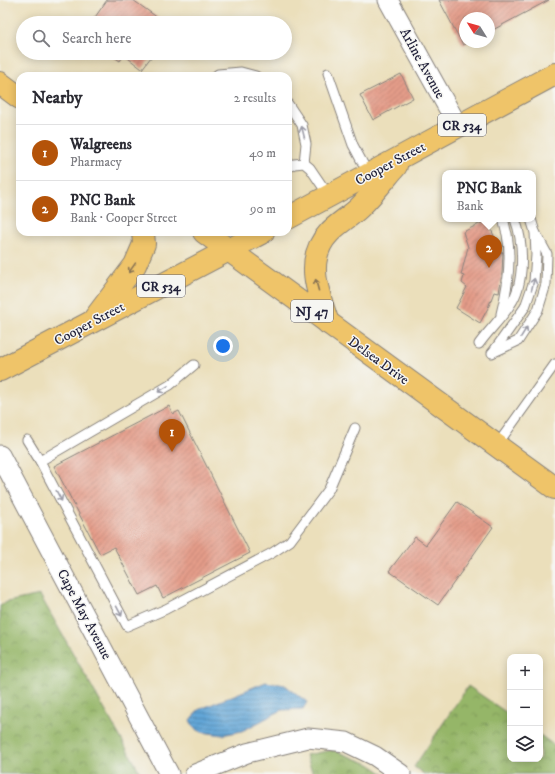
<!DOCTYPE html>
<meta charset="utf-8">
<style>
:root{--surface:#fff;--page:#f7f7f7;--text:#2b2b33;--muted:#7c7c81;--line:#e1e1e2;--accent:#b45309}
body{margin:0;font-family:"IM FELL DW Pica",serif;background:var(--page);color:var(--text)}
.controls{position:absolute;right:12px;bottom:12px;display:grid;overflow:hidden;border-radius:8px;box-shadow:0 2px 10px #0003}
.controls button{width:36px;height:36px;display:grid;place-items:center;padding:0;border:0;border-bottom:1px solid var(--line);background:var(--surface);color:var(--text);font:20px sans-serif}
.compass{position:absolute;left:459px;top:12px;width:36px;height:36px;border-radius:50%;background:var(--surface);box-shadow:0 2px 10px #0003;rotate:307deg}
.you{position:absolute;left:223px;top:346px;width:14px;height:14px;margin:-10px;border:3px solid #fff;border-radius:50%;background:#1a73e8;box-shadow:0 0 0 6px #1a73e833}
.badge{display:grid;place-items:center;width:26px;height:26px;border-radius:50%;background:var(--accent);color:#fff;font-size:13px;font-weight:700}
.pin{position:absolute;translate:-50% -33px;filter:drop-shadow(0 1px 2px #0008)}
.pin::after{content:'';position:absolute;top:21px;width:14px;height:12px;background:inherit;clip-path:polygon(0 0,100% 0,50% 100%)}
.popup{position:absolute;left:442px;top:170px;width:94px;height:52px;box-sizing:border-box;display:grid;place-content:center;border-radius:8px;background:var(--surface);filter:drop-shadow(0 1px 3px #0005);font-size:13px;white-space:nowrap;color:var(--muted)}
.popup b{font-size:15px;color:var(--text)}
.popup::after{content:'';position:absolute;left:50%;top:100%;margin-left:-8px;border:8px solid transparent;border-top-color:var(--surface)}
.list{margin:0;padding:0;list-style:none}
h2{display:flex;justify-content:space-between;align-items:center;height:52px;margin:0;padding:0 16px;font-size:17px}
h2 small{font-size:13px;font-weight:400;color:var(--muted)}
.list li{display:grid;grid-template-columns:26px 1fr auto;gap:12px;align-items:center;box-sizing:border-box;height:56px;padding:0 16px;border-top:1px solid var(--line)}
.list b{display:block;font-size:15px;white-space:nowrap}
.list p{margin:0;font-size:13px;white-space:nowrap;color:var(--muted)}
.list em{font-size:13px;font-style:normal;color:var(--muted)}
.icon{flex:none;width:22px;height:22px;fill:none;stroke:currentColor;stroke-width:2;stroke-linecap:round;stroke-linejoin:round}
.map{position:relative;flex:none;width:555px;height:774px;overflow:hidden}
.search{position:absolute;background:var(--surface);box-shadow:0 2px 10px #0003;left:16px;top:16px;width:276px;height:44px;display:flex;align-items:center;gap:10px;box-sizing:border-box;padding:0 14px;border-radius:22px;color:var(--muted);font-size:15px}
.panel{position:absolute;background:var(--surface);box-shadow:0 2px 10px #0003;left:16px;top:72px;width:276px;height:164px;border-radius:12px}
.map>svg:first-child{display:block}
.forest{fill:url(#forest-crowns);stroke:#5c6c52}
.water{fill:url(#water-rules);stroke:#426488}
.building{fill:url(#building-hatch)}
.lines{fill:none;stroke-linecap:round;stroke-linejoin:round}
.service-casing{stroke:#86807b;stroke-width:11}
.minor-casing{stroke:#86807b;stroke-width:21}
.primary-casing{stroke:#86807b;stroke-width:24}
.service{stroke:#fff;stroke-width:9}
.minor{stroke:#fff;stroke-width:19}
.primary{stroke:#efc469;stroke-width:22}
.oneway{stroke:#9c9ca7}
.oneway2{stroke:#887352}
.labels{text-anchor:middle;stroke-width:3;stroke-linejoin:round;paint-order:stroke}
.shield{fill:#f6f6f2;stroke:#626272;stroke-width:1}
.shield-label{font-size:13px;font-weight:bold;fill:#22223b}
.street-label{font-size:14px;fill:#22223b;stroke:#f6f6f2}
</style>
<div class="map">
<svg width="555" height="774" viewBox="0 0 555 774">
<defs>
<pattern id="forest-crowns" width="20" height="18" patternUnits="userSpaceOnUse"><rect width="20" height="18" fill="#95b668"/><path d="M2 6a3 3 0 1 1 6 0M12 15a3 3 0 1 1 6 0" fill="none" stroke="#799457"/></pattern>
<pattern id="water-rules" width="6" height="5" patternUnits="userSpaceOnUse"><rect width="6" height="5" fill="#62a5d6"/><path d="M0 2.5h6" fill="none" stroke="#5086af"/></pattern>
<pattern id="building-hatch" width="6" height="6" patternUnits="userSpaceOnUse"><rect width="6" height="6" fill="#e49c89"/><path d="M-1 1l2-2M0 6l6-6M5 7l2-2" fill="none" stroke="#b87f71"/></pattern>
</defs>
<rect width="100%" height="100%" fill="#f6f6f2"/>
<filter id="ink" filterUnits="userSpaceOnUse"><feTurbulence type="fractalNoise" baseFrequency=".025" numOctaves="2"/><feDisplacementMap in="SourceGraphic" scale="8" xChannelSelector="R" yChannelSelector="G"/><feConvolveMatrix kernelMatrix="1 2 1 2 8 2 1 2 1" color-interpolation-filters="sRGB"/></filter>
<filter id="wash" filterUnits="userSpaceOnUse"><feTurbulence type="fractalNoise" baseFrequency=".012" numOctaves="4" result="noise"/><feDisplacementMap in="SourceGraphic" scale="16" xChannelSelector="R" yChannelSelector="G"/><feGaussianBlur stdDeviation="0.9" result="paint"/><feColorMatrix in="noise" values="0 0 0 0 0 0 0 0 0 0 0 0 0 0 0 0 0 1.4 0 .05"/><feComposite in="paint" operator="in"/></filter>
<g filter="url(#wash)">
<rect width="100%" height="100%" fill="#ebdfbb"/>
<!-- forest -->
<g class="forest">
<path d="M 40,595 L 141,774 L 0,774 L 0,606 L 7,602 Z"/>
<path d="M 468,686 L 510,715 L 510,759 L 540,759 L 540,735 L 555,746 L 555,774 L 424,774 L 414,767 Z"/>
<path d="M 333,750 L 369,764 L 384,774 L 313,774 L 306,755 Z"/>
</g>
<!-- water -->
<path class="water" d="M 266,682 L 285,685 L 307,702 L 303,709 L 282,710 L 242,731 L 222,735 L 202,732 L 194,728 L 190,720 L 198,710 Z"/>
<g id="blocks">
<!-- building -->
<g class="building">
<path d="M 107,0 L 133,0 L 165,23 L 91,23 Z"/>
<path d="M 439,0 L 549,0 L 489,32 L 489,18 L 465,18 L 465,42 L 469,42 L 463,45 Z"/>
<path d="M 108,53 L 154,53 L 142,69 L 124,55 L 120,61 Z"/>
<path d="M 401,74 L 413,98 L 373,120 L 360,95 Z"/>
<path d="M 487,220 L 494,236 L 497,252 L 503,252 L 502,273 L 499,293 L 494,292 L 488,308 L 480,323 L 456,308 L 467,287 L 462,283 L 464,276 L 461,275 L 468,247 L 463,232 Z"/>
<path d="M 169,406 L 173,414 L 179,411 L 250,553 L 163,598 L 157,586 L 139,595 L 114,547 L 100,554 L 54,466 Z"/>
<path d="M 457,502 L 493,527 L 438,605 L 389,571 L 415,537 L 426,545 Z"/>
</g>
</g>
</g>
<g filter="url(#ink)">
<use href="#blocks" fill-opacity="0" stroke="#86807b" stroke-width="1"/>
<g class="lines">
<!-- service casing -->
<g class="service-casing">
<g id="service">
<path d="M 328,73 L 353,145 L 369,175"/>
<path d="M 216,76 L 218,74 L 241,72 L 256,76"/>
<path d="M 288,104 L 302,125 L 306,144 L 304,163"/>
<path d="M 288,168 L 294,164 L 304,163 L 310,168 L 329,196"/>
<path d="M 501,314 C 508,287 512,261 507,234 C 505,229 505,224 503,219"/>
<path d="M 479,344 C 489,330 501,319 510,305 C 525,284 524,243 515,219"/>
<path d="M 493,352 L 525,307 L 534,281 L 536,255 L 535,232 L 531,219"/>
<path d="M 492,353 L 518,341 L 538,310 L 546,284 L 547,254 L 535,232"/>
<path d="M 27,440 L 40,461 L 127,626 L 166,609 L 272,553 L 290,541 L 329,489 L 355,428"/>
<path d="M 497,445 L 555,364"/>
<path d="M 40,461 L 170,385 L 194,365"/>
</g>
</g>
<!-- minor casing -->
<g class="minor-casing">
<g id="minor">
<path d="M 388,0 L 458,126"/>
<path d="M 0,455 L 169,774"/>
<path d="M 195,774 L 247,753 L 308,738 L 346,742 L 375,756 L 401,774"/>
</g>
</g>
<!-- primary casing -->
<g class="primary-casing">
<g id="primary">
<path d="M 0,83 L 20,98"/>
<path d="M 288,218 L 555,74"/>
<path d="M 204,232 L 555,488"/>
<path d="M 95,318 L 135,265 L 144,244 L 143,232"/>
<path d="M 328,323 C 318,293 304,259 329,233 C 338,223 350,217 360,207 C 373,194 384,180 396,166"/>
<path d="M 0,370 L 263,232"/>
</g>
</g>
<!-- service -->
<use href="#service" class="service"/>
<!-- minor -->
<use href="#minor" class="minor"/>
<!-- primary -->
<use href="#primary" class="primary"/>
</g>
<!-- one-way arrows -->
<defs><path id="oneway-shaft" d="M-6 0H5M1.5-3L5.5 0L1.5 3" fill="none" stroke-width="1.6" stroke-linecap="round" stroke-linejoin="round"/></defs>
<g class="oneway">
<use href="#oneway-shaft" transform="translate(303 132) rotate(-104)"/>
<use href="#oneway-shaft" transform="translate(533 284) rotate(-76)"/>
<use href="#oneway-shaft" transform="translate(524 332) rotate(-58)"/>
<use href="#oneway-shaft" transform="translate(163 389) rotate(149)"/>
<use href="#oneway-shaft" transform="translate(59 496) rotate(62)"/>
<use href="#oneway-shaft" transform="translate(119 611) rotate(62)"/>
</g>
<g class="oneway2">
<use href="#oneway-shaft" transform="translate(132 268) rotate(125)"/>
<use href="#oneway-shaft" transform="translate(317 285) rotate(-105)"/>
</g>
</g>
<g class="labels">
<!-- shield labels -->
<g class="shield">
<rect x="438" y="114" width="48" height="22" rx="3"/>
<rect x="137" y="275" width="48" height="22" rx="3"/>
<rect x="291" y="300" width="42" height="22" rx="3"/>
</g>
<g class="shield-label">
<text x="462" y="130">CR 534</text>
<text x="161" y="291">CR 534</text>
<text x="312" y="316">NJ 47</text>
</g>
<!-- street labels -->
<g class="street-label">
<text transform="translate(423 63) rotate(61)" y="5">Arline Avenue</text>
<text transform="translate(390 163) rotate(-28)" y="5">Cooper Street</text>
<text transform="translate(89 323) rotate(-28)" y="5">Cooper Street</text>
<text transform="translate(379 360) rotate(36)" y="5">Delsea Drive</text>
<text transform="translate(85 614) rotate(62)" y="5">Cape May Avenue</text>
</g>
</g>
</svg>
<div class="controls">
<button>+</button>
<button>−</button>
<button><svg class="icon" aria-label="layers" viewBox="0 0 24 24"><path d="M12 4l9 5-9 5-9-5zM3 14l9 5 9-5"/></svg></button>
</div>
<svg class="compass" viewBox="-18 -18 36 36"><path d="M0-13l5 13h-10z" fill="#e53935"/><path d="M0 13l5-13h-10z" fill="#7c7c81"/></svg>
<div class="you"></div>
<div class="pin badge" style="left:172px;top:452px">1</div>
<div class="pin badge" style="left:489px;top:268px">2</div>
<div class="popup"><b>PNC Bank</b>Bank</div>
<div class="search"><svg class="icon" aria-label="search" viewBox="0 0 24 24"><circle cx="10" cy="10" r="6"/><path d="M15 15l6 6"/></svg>Search here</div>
<section class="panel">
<h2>Nearby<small>2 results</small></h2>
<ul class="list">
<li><span class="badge">1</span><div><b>Walgreens</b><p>Pharmacy</p></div><em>40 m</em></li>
<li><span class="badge">2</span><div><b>PNC Bank</b><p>Bank · Cooper Street</p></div><em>90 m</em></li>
</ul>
</section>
</div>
